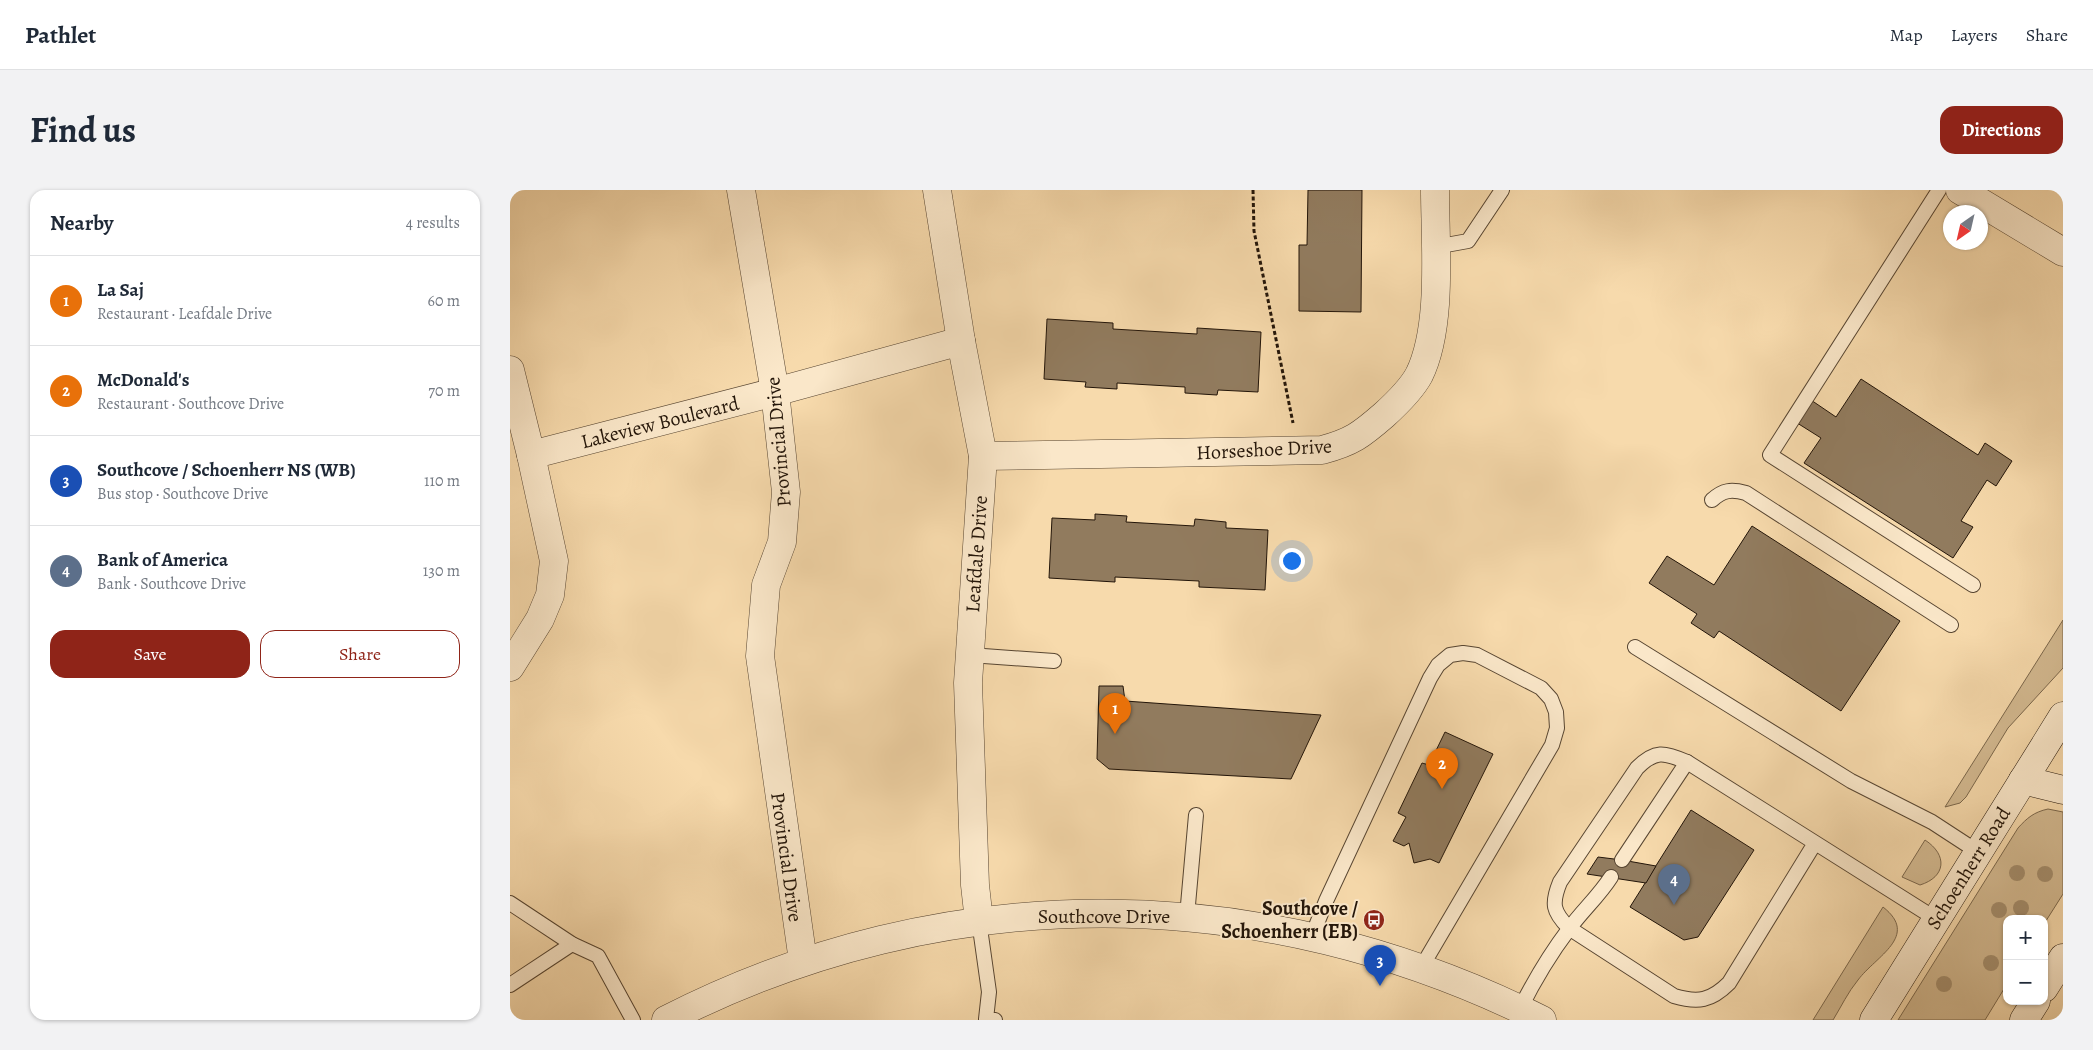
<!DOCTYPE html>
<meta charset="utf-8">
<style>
:root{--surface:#fff;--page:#f2f2f3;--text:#1f2937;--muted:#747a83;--line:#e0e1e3;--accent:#8f2418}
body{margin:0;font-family:Alegreya,serif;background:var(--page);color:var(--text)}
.controls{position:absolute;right:15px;bottom:15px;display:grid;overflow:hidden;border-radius:10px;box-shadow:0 1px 4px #0004}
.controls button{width:45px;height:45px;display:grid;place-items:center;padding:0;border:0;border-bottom:1px solid var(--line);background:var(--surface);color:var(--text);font:25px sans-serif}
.compass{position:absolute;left:1433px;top:15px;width:45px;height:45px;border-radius:50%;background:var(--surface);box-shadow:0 1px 4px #0004;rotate:214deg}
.you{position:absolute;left:781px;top:370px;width:18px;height:18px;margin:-12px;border:4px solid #fff;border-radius:50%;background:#1a73e8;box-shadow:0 0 0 8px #1a73e833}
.badge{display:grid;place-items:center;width:32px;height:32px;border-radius:50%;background:var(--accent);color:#fff;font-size:16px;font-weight:700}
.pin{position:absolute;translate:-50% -41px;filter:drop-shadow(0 1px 2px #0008)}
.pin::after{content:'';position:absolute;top:26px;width:18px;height:15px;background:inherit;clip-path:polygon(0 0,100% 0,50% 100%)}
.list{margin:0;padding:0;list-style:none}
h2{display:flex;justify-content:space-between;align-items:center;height:65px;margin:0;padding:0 20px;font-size:21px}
h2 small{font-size:16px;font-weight:400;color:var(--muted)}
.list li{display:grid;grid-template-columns:32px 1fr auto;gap:15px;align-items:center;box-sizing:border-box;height:90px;padding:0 20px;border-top:1px solid var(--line)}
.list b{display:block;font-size:19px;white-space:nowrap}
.list p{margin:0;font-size:16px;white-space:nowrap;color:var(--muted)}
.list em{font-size:16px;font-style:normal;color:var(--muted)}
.actions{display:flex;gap:10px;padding:15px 20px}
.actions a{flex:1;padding:11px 0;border:1px solid var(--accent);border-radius:15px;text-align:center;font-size:18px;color:var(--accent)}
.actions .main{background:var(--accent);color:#fff}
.map{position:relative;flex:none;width:1553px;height:830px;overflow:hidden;border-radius:15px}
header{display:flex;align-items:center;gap:30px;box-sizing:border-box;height:70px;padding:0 25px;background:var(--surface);border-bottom:1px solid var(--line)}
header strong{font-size:24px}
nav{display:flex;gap:28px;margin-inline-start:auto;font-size:18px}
.intro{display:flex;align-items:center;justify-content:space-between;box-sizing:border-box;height:120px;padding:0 30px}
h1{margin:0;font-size:35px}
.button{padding:12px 22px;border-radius:15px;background:var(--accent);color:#fff;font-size:18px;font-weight:700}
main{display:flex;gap:30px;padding:0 30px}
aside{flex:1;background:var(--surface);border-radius:15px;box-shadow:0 1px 4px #0004}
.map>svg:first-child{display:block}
.green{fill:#d3b990;stroke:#7b674c}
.building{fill:#917b5e;stroke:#231509}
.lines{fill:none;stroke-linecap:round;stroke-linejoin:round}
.service-casing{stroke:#584632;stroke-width:16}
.minor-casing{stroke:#584632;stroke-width:29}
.secondary-casing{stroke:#231509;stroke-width:29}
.path{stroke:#231509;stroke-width:3;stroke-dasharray:4 2.5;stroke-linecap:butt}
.service{stroke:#fae7c9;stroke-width:14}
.minor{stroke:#fae7c9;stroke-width:28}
.secondary{stroke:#fae7c9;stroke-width:28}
.tree{fill:#a48d6c}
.labels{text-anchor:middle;stroke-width:4;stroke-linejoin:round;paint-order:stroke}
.street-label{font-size:20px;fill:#231509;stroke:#fae7c9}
.poi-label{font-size:20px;font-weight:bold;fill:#231509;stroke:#fae7c9;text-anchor:end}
</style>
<header>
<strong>Pathlet</strong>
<nav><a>Map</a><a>Layers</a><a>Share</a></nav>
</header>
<div class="intro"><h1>Find us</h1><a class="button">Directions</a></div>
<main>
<aside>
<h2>Nearby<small>4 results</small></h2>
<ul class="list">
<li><span class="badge" style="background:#e8710a">1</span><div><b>La Saj</b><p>Restaurant · Leafdale Drive</p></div><em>60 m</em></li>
<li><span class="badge" style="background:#e8710a">2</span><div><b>McDonald's</b><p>Restaurant · Southcove Drive</p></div><em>70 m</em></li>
<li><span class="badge" style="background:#1a4fb4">3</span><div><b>Southcove / Schoenherr NS (WB)</b><p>Bus stop · Southcove Drive</p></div><em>110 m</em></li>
<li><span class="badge" style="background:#5c6f8a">4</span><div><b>Bank of America</b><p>Bank · Southcove Drive</p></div><em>130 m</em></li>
</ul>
<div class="actions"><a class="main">Save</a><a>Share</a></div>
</aside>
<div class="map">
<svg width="1553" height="830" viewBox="0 0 1553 830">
<rect width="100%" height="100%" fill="#f7daac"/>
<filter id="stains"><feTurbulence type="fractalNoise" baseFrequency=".004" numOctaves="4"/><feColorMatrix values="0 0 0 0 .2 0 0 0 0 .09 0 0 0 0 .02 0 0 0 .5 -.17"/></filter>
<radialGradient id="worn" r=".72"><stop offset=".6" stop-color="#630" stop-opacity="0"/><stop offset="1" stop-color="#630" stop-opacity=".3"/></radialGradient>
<!-- green -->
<g class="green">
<path d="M 1553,430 L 1553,478 L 1498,538 L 1456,607 L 1450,613 L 1435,617 Z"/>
<path d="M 1538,619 L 1553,622 L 1553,704 L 1534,734 L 1534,729 L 1497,729 L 1497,794 L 1475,830 L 1388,830 L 1508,638 C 1517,628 1524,622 1538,619 Z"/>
<path d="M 1415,650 C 1438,665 1436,687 1410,695 L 1392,687 Z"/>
<path d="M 1373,717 C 1410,746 1366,766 1348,790 C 1338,802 1331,817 1323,830 L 1303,830 Z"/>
</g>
<!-- building -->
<g class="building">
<path d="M 798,0 L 852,0 L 851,122 L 789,121 L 789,55 L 797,55 Z"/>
<path d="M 537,129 L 603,133 L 603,139 L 687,144 L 687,138 L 751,142 L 748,202 L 708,200 L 707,205 L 675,203 L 675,197 L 607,193 L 607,199 L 575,197 L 576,192 L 534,189 Z"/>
<path d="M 1351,189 L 1468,265 L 1475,253 L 1502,271 L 1486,296 L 1477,290 L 1451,331 L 1463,337 L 1443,368 L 1294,273 L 1311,248 L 1284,231 L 1298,208 L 1326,227 Z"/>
<path d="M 585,324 L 617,326 L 616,332 L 684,336 L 685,329 L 716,332 L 716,338 L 758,340 L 755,400 L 689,397 L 689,391 L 605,387 L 605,392 L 539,388 L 542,328 L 585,330 Z"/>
<path d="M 1242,336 L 1390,431 L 1331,521 L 1209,441 L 1204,448 L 1181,433 L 1187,424 L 1139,393 L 1157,366 L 1204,395 Z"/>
<path d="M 589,496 L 613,496 L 615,511 L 811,525 L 781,589 L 599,579 L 587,569 Z"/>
<path d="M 935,542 L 983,564 L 929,673 L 920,669 L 904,673 L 899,653 L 894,656 L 883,651 L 896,627 L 888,623 L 912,573 L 919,575 Z"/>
<path d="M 1181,620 L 1244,660 L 1188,747 L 1174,750 L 1120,717 Z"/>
<path d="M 1088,667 L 1112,670 L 1146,676 L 1136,693 L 1077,684 Z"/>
</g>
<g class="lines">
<!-- service casing -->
<g class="service-casing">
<g id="service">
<path d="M 1429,0 L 1260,265 L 1463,395"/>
<path d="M 925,57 L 958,51 L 992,0"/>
<path d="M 1202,310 C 1213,300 1221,299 1236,303 L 1441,435"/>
<path d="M 1125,457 L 1341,591 L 1422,632 L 1468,662"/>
<path d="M 460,465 L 544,471"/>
<path d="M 1305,653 L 1219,793 C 1201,811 1188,813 1164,806 L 1059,738 C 1043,722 1041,714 1050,692 L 1127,578 C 1145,560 1154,562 1177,572 L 1426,729"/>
<path d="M 1112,670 L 1177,572"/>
<path d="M 0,713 L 62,754 L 88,766 L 123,830"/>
<path d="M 677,726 L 686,625"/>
<path d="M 469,731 L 479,802 L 476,829 L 485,830"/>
<path d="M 802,746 L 816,711 L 920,488 L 928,475 L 940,465 L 953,463 L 967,465 L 1031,498 L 1041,509 L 1046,522 L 1047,538 L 1042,555 L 911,778"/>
<path d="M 0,795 L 62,754"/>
<path d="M 1010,819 C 1024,791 1040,764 1059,739 C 1072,721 1089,706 1101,687"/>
</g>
</g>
<!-- minor casing -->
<g class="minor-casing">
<g id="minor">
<path d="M 231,0 L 265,202 L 276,302 L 272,352 L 256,395 L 250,466 L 293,771"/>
<path d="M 427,0 L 451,151 L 473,266 L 458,493 L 465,695 L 469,731"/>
<path d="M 1450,0 L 1553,62"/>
<path d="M 0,180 L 21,265 L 44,371 L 40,405 L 30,429 L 0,477"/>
<path d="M 21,265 L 265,202 L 451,151"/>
<path d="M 473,266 L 812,260 C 842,252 851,245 874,225 C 885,215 902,198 909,185 C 933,137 925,53 925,0"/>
<path d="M 156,830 C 435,687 752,689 1032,830"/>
</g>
</g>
<!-- secondary casing -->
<g class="secondary-casing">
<g id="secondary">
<path d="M 1513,590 L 1553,600"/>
<path d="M 1534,798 L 1553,768"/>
<path d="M 1364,830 L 1553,526"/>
<path d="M 1514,830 L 1526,811"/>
</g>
</g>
<!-- path -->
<path class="path" d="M 743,0 L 744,41 L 783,233"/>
<!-- service -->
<use href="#service" class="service"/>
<!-- minor -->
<use href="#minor" class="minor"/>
<!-- secondary -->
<use href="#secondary" class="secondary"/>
</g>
<!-- trees -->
<g class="tree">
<circle cx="1507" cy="683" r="8"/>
<circle cx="1535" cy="684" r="8"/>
<circle cx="1511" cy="718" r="8"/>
<circle cx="1489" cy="720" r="8"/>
<circle cx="1481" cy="773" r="8"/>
<circle cx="1434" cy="794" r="8"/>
</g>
<!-- icons -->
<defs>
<g id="bus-disc" transform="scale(1.125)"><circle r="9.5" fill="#8f2418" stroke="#fae7c9"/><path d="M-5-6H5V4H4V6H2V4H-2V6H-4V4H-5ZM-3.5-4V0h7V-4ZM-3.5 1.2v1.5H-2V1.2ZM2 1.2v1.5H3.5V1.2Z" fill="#fff"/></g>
</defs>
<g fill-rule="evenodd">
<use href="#bus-disc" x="864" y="730"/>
</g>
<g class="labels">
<!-- street labels -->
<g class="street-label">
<text transform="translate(150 232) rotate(-14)" y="7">Lakeview Boulevard</text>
<text transform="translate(268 252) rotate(-95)" y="7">Provincial Drive</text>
<text transform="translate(754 259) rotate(-3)" y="7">Horseshoe Drive</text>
<text transform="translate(466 364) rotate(-86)" y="7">Leafdale Drive</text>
<text transform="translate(277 667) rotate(82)" y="7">Provincial Drive</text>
<text transform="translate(1458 678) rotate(-58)" y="7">Schoenherr Road</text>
<text x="594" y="733">Southcove Drive</text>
</g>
<!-- poi labels -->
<g class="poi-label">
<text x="848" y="725">Southcove /<tspan x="848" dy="23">Schoenherr (EB)</tspan></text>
</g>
</g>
<rect width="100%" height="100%" filter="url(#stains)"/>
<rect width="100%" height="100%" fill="url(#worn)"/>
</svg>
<div class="controls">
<button>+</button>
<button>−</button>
</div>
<svg class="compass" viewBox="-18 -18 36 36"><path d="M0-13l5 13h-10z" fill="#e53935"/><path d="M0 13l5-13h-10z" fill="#747a83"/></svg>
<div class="you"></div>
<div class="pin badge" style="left:605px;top:544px;background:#e8710a">1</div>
<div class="pin badge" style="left:932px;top:599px;background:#e8710a">2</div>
<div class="pin badge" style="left:870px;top:796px;background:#1a4fb4">3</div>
<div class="pin badge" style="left:1164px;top:715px;background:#5c6f8a">4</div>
</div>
</main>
